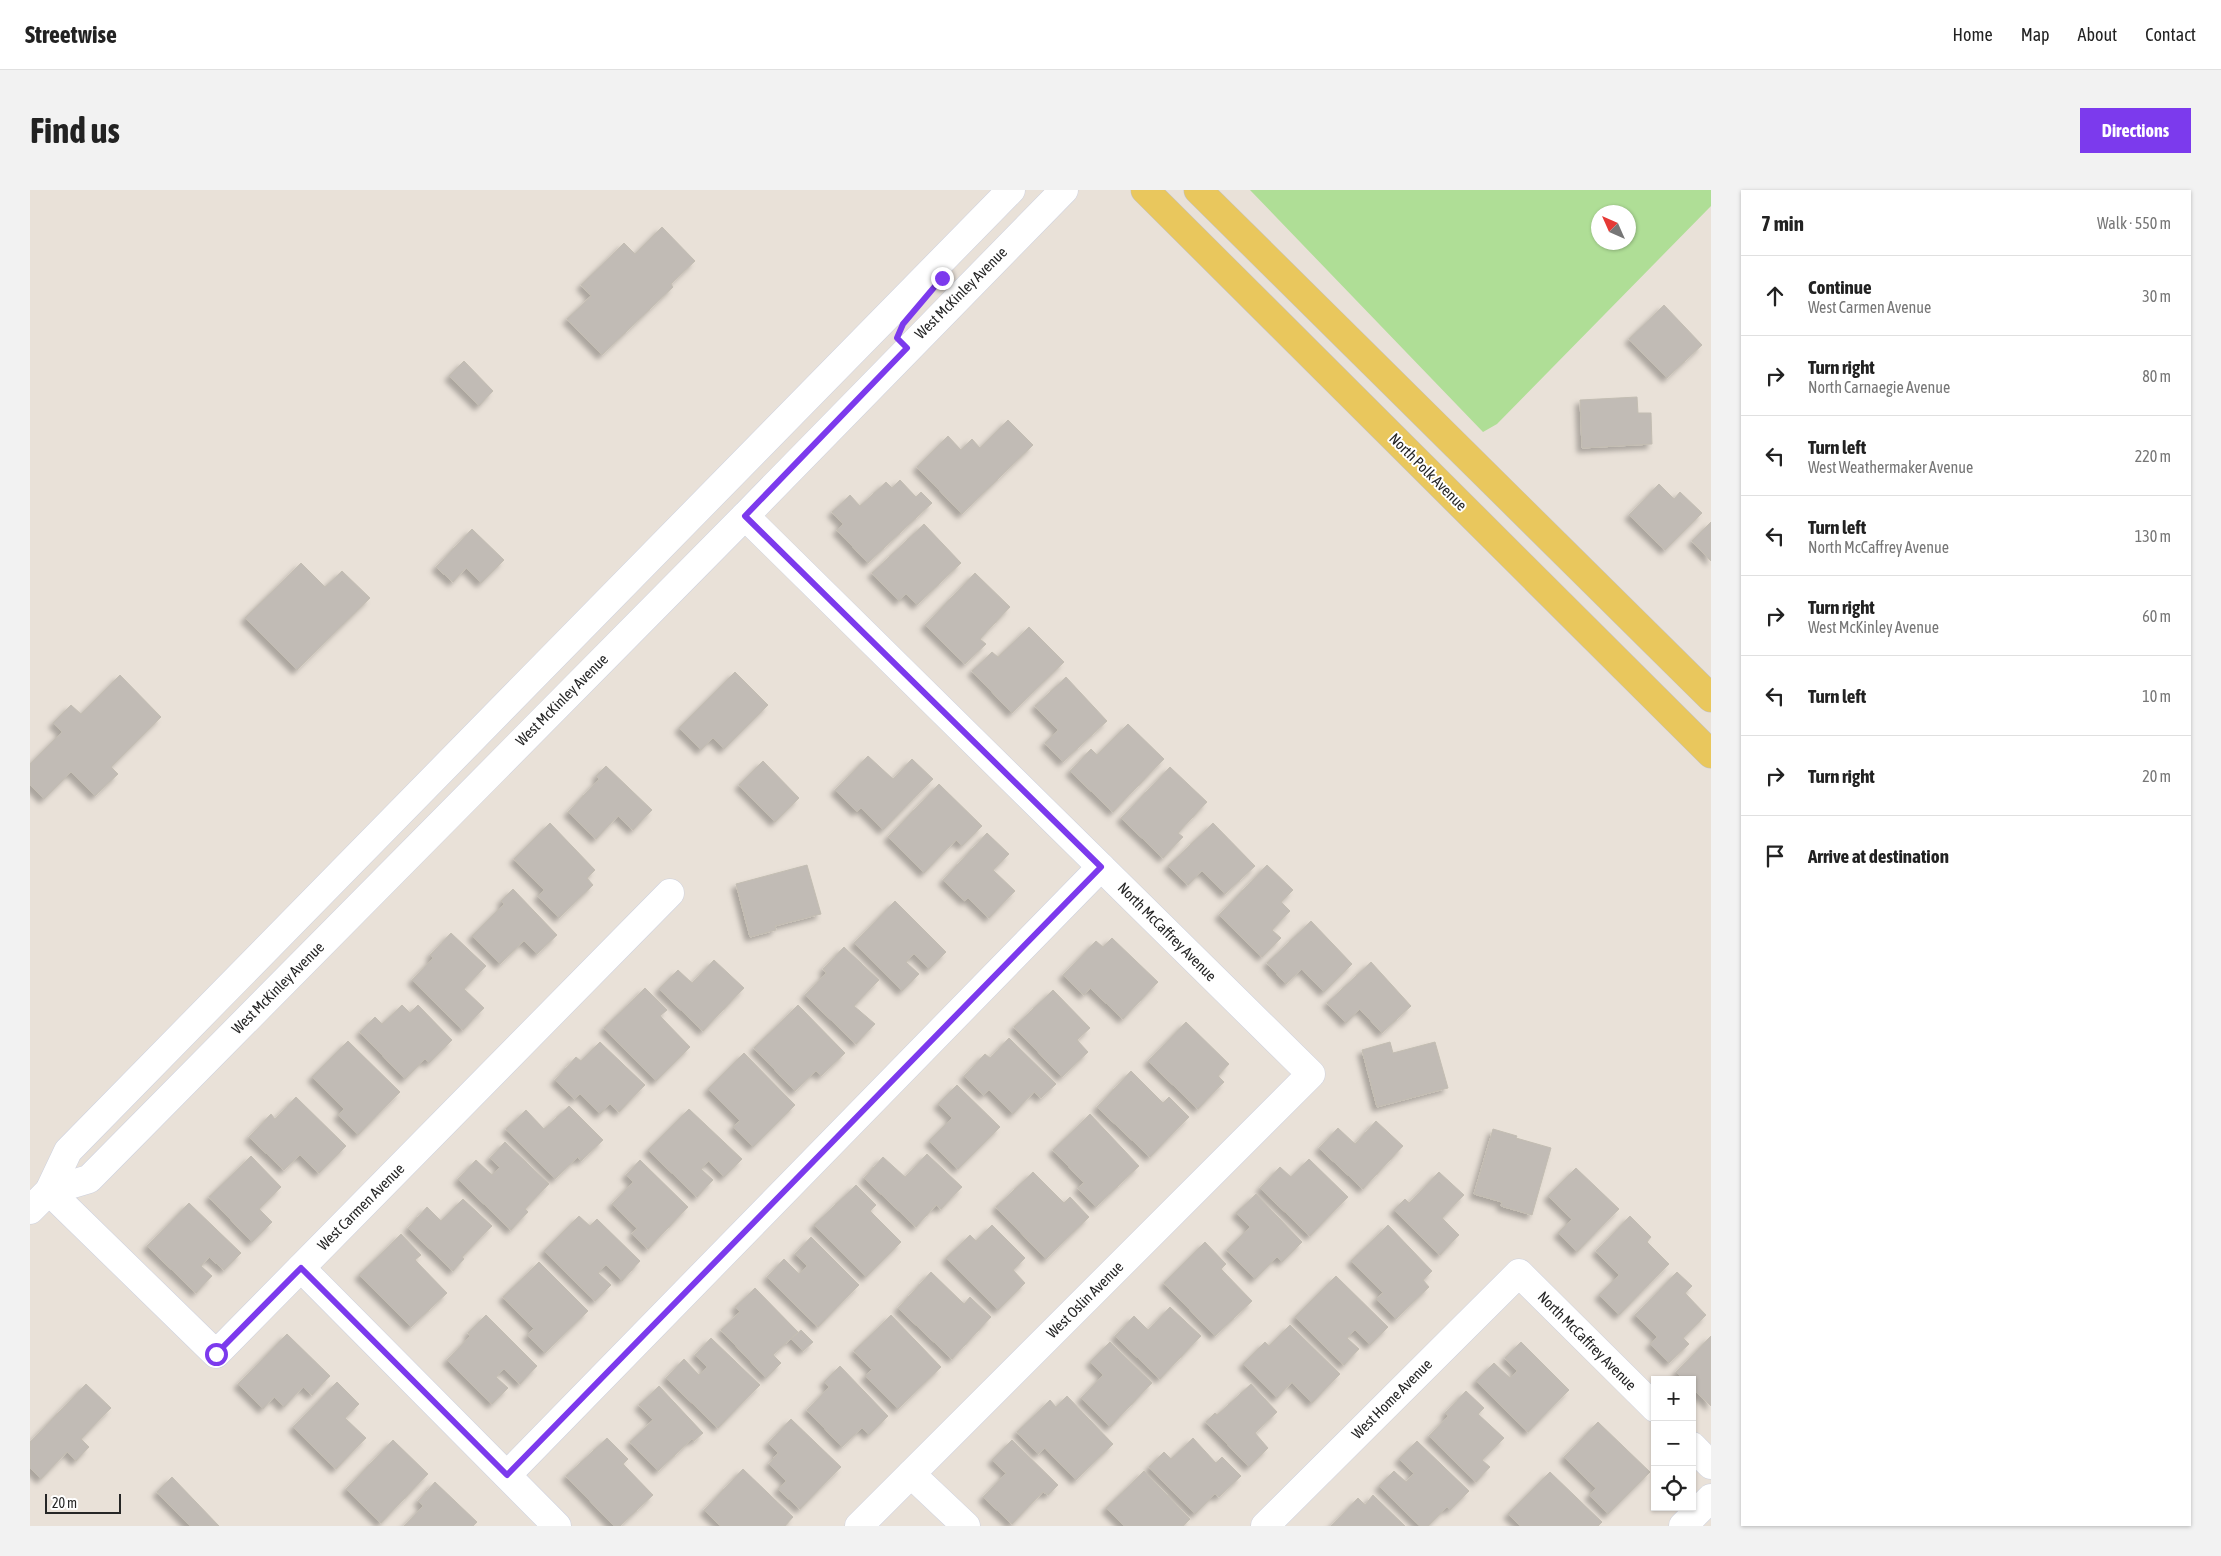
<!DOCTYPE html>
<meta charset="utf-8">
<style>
:root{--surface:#fff;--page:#f2f2f2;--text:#222;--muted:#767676;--line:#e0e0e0;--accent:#7c3aed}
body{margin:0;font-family:"Asap Condensed",sans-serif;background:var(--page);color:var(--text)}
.controls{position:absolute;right:15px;bottom:15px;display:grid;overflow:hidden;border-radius:0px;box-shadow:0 1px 4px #0004}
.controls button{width:45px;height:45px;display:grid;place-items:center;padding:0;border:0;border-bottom:1px solid var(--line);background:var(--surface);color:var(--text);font:25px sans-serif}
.compass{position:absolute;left:1561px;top:15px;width:45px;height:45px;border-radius:50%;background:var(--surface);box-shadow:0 1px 4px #0004;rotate:315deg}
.scale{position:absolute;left:15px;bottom:12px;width:76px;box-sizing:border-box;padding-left:5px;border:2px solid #262626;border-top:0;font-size:14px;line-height:18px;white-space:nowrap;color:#262626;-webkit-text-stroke:4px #fff;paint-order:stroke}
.stop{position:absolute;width:15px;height:15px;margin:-11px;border:4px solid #7c3aed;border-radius:50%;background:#fff}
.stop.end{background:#7c3aed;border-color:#fff;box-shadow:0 1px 5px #0008}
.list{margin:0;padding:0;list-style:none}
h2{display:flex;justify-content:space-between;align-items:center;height:65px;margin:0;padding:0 20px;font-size:21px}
h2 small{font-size:16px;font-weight:400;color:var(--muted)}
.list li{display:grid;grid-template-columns:32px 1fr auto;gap:15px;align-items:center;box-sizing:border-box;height:80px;padding:0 20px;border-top:1px solid var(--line)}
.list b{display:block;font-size:19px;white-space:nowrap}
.list p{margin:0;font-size:16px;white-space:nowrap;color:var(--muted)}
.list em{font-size:16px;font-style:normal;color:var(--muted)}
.icon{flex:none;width:28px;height:28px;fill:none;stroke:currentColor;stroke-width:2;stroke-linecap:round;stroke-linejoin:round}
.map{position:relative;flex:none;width:1681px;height:1336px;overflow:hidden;border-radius:0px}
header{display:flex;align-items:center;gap:30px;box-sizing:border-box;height:70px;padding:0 25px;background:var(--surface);border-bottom:1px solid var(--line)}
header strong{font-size:24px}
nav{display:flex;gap:28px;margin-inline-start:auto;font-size:18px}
.intro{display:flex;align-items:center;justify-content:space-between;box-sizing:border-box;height:120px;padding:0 30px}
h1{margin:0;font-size:35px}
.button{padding:12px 22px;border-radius:0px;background:var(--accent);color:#fff;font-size:18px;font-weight:700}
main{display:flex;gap:30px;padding:0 30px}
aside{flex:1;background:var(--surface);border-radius:0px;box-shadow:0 1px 4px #0004}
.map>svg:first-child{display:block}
.green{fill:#afde96;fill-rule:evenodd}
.building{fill:#c1bbb5;stroke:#c3bdb2;filter:url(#shadow)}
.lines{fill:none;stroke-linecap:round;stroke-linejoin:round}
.minor-casing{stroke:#cdd1df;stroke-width:29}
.major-casing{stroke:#c2c2c2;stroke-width:29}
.minor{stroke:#fff;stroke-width:28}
.major{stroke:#e9c75d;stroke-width:28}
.route{stroke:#7c3aed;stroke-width:6}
.labels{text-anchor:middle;stroke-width:4;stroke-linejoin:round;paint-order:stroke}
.street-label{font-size:15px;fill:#262626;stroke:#fff}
</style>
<header>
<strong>Streetwise</strong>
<nav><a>Home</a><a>Map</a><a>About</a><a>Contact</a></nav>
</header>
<div class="intro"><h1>Find us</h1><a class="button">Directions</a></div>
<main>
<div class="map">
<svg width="1681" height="1336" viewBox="0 0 1681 1336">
<defs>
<filter id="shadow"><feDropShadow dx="-4.5" dy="4.5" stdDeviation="2.5" flood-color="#0004"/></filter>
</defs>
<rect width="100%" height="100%" fill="#e9e1d8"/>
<!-- green -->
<path class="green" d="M 1220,0 L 1681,0 L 1681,16 L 1467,234 L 1453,242 ZM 1568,22 L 1598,22 L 1598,52 L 1568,52 Z"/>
<!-- building -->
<g class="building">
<path d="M 632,37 L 665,71 L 641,94 L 643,97 L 572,165 L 537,129 L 561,106 L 551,95 L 594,53 L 605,64 Z"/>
<path d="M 1634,115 L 1672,155 L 1637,188 L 1599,149 Z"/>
<path d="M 434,171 L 463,201 L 449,216 L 419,186 Z"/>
<path d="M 1607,207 L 1608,223 L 1621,223 L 1622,254 L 1552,258 L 1550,210 Z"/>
<path d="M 978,230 L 1003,255 L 932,324 L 887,277 L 918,246 L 931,260 L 942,249 L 950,258 Z"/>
<path d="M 870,290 L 886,307 L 891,302 L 902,313 L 838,373 L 807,340 L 813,334 L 802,322 L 820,305 L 830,316 L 856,292 L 862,298 Z"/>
<path d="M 1629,294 L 1644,309 L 1650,302 L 1672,323 L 1635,360 L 1599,325 Z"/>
<path d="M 1681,332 L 1681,371 L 1662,351 Z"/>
<path d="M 894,334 L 931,373 L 887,415 L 876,404 L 869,411 L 842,383 Z"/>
<path d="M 442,339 L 474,370 L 451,393 L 436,378 L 423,392 L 406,377 Z"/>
<path d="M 271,373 L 295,397 L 312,381 L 340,408 L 267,480 L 215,428 Z"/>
<path d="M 945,383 L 980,417 L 950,449 L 956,454 L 935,474 L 895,435 Z"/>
<path d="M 999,437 L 1034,472 L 982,523 L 942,481 L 962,462 L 968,467 Z"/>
<path d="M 705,482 L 738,515 L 694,559 L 683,548 L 671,560 L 649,538 Z"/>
<path d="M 90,485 L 131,527 L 81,577 L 88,584 L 65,606 L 41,582 L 14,609 L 0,595 L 0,574 L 32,542 L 23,533 L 41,515 L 51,524 Z"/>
<path d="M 1036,487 L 1077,531 L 1033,572 L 1015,553 L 1028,540 L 1005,516 Z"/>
<path d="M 1098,534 L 1134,569 L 1083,622 L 1040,581 L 1061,559 L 1067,565 Z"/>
<path d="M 838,566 L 863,589 L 882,569 L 903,589 L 853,640 L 831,618 L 827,622 L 805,600 Z"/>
<path d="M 733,571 L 769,608 L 745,632 L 709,595 Z"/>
<path d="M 576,576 L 622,620 L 603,640 L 588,626 L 566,649 L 538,622 L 569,589 L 566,586 Z"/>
<path d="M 1140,577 L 1177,612 L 1148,643 L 1153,647 L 1133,668 L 1091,628 Z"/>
<path d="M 909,594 L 952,636 L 932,656 L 926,650 L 894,683 L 858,647 Z"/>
<path d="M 520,633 L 565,680 L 557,688 L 563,695 L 529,728 L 508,706 L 514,700 L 484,669 Z"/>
<path d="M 1183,633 L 1225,676 L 1195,704 L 1172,681 L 1158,695 L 1138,676 Z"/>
<path d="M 957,643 L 979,664 L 963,680 L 985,701 L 959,728 L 938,708 L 935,711 L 913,690 Z"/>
<path d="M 777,675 L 791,724 L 745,736 L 746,740 L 720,747 L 706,694 Z"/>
<path d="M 1237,675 L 1263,700 L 1251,712 L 1260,721 L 1242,740 L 1251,748 L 1232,767 L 1189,725 Z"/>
<path d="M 483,699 L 527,745 L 507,764 L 494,751 L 470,774 L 442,746 L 474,714 L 471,711 Z"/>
<path d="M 865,711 L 916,762 L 899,779 L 884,764 L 876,772 L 889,784 L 872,801 L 824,753 Z"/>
<path d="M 1281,731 L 1322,774 L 1294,802 L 1272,779 L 1256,794 L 1237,773 Z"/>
<path d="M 421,743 L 456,776 L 434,799 L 454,818 L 433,840 L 382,790 L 403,768 L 400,765 Z"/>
<path d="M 1082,748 L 1128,792 L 1093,829 L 1060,798 L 1054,805 L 1033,785 L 1066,751 L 1073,757 Z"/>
<path d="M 814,757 L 849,790 L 824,816 L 845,834 L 826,854 L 775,805 L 796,783 L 793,779 Z"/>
<path d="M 684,770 L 714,798 L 673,841 L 629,799 L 648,780 L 662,793 Z"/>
<path d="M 1341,772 L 1381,816 L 1352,843 L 1330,819 L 1316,833 L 1297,813 Z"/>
<path d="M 615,798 L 637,820 L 630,826 L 660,857 L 626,891 L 574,838 Z"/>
<path d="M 1023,800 L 1060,838 L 1047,850 L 1058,862 L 1032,887 L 984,837 Z"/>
<path d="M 372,815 L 380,823 L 388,815 L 422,850 L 399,873 L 395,869 L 375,889 L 330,842 L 345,827 L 352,834 Z"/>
<path d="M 768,815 L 815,863 L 791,886 L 786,881 L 765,901 L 724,858 Z"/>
<path d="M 1156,832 L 1199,874 L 1188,886 L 1194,892 L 1168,919 L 1118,871 Z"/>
<path d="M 979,848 L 1026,894 L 1011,908 L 1004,902 L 983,924 L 959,900 L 954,905 L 934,886 L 955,864 L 960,868 Z"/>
<path d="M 318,851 L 370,902 L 328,945 L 308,925 L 314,919 L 282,887 Z"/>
<path d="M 570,852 L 615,895 L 589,922 L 580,914 L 570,924 L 550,904 L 545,909 L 525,890 L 546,867 L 551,871 Z"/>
<path d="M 1360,852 L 1363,863 L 1405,852 L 1418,898 L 1347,917 L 1332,860 Z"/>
<path d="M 714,863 L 765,915 L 723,957 L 703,937 L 710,931 L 678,899 Z"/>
<path d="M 1101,881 L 1133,913 L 1139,907 L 1159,927 L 1120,967 L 1067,917 Z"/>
<path d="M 927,895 L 970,937 L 928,979 L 899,951 L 922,928 L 908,914 Z"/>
<path d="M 266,907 L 316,956 L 289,983 L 270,965 L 254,980 L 219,947 L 241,924 L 245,929 Z"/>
<path d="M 539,916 L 573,950 L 551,971 L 548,967 L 525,989 L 476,939 L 496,920 L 514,939 Z"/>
<path d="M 659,919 L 712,969 L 694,987 L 679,971 L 671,979 L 683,990 L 667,1007 L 618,960 Z"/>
<path d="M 1060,924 L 1109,976 L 1066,1017 L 1048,998 L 1054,993 L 1023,960 Z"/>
<path d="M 1346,931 L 1373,956 L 1333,999 L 1289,958 L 1308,938 L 1325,954 Z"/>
<path d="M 1463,939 L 1487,946 L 1486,948 L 1521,958 L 1502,1025 L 1471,1016 L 1472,1012 L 1444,1004 Z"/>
<path d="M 475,952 L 519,994 L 495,1019 L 498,1022 L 481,1040 L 428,989 L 446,970 L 462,985 L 470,977 L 460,968 Z"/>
<path d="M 897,964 L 932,997 L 911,1019 L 906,1015 L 886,1037 L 834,988 L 853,967 L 875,987 Z"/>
<path d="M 221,966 L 251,997 L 229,1019 L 242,1032 L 222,1052 L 179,1007 Z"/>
<path d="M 1279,969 L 1318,1007 L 1280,1046 L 1230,998 L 1250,977 L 1261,987 Z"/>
<path d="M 610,970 L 658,1017 L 618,1059 L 602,1044 L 607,1038 L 582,1014 L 603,992 L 596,985 Z"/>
<path d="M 1546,978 L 1589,1019 L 1547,1062 L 1528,1043 L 1542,1029 L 1518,1006 Z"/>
<path d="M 1003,982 L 1034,1013 L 1040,1007 L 1059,1027 L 1016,1069 L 966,1017 Z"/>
<path d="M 1409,982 L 1434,1005 L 1412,1028 L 1429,1045 L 1410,1065 L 1364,1020 L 1375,1009 L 1379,1013 Z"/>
<path d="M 826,995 L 846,1015 L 840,1021 L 871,1052 L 836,1087 L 784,1035 Z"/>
<path d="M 1226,1004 L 1272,1052 L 1252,1072 L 1247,1067 L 1225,1089 L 1197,1060 L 1220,1037 L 1206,1023 Z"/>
<path d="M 433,1009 L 462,1036 L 432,1067 L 434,1069 L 423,1081 L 378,1038 L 397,1017 L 411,1031 Z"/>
<path d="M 159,1013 L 211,1063 L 194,1080 L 179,1067 L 171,1076 L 182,1086 L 166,1103 L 117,1056 Z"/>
<path d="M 549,1026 L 560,1036 L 567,1029 L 610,1071 L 592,1091 L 576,1075 L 568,1083 L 581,1095 L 565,1111 L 514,1061 Z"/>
<path d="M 1600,1026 L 1621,1047 L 1617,1052 L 1639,1074 L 1589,1125 L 1569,1105 L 1589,1085 L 1566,1061 Z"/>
<path d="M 962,1035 L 995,1068 L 983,1080 L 995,1093 L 968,1120 L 916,1068 L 940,1045 L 946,1051 Z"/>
<path d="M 1358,1035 L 1402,1081 L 1393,1090 L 1399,1097 L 1366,1129 L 1346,1109 L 1353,1103 L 1321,1071 Z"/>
<path d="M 371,1044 L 391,1065 L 385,1070 L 417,1103 L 381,1137 L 329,1085 Z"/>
<path d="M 781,1047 L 829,1095 L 788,1137 L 737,1087 L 754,1069 L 769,1084 L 777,1076 L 765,1064 Z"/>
<path d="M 1175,1052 L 1196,1074 L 1191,1079 L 1222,1111 L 1185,1146 L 1134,1093 Z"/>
<path d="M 509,1072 L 558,1121 L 515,1163 L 497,1145 L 504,1139 L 473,1107 Z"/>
<path d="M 901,1082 L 934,1114 L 940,1107 L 961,1127 L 922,1169 L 868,1118 Z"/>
<path d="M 1647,1082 L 1662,1096 L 1655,1103 L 1676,1125 L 1653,1148 L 1659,1154 L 1639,1173 L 1620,1154 L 1627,1147 L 1605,1125 Z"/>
<path d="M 1306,1086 L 1358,1137 L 1340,1155 L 1325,1140 L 1317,1148 L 1329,1159 L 1314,1175 L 1265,1127 Z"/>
<path d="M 725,1098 L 768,1142 L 743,1165 L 751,1173 L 736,1188 L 691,1140 L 710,1122 L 705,1117 Z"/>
<path d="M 1140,1117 L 1171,1146 L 1130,1189 L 1085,1146 L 1104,1126 L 1118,1140 Z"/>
<path d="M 456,1125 L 507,1176 L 490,1194 L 474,1179 L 466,1187 L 478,1198 L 462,1214 L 417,1170 L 440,1146 L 438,1143 Z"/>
<path d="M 861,1125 L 911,1177 L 868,1219 L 835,1186 L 842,1180 L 824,1161 Z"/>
<path d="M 1260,1135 L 1310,1184 L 1282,1213 L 1262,1192 L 1247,1208 L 1213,1174 L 1235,1152 L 1239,1156 Z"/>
<path d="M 771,1140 L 783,1152 L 773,1161 L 761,1149 Z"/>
<path d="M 257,1144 L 300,1186 L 282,1205 L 273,1197 L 254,1217 L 244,1207 L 233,1219 L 208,1194 Z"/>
<path d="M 1681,1146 L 1681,1216 L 1662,1198 L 1662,1190 L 1654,1190 L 1646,1182 Z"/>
<path d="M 681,1148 L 730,1195 L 688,1238 L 636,1188 L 654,1169 L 669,1185 L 677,1177 L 665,1165 Z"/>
<path d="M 1080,1152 L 1122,1193 L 1080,1237 L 1051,1208 L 1073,1185 L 1060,1172 Z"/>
<path d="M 1491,1152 L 1539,1200 L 1498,1242 L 1446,1191 L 1464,1173 L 1480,1188 L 1487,1181 L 1475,1168 Z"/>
<path d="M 810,1176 L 858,1226 L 839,1245 L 832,1238 L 812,1257 L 777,1220 L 799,1197 L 794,1192 Z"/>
<path d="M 307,1192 L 329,1214 L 315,1228 L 336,1248 L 306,1279 L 263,1237 Z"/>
<path d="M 56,1194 L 81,1218 L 51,1249 L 59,1257 L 46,1271 L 37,1262 L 11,1289 L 0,1278 L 0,1252 Z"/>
<path d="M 1221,1194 L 1247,1222 L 1225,1243 L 1238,1258 L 1219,1277 L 1176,1232 L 1185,1223 L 1187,1225 Z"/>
<path d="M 629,1196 L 673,1243 L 664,1251 L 662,1249 L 628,1281 L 600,1252 L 623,1230 L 609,1215 Z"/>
<path d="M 1436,1201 L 1454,1218 L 1448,1224 L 1474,1248 L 1452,1270 L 1460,1277 L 1446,1292 L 1399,1246 L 1418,1226 L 1415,1223 Z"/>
<path d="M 1037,1206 L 1083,1254 L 1046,1290 L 1015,1258 L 1008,1264 L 987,1242 L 1020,1210 L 1026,1217 Z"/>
<path d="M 761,1229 L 811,1277 L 770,1319 L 748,1299 L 756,1291 L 739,1274 L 748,1263 L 738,1253 Z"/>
<path d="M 1568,1232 L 1620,1282 L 1578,1324 L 1559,1305 L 1566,1298 L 1534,1267 Z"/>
<path d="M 577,1248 L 598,1269 L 593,1274 L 623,1305 L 590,1336 L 584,1336 L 536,1286 Z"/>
<path d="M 1163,1248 L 1186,1273 L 1192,1267 L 1211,1286 L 1189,1307 L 1185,1304 L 1165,1324 L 1119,1277 L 1134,1262 L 1141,1269 Z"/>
<path d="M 363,1250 L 398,1284 L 351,1333 L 316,1299 Z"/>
<path d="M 982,1250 L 1028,1295 L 1018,1305 L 1013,1302 L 982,1334 L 953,1307 L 976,1283 L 962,1270 Z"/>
<path d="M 1387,1251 L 1439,1301 L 1420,1320 L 1417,1317 L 1398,1336 L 1390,1336 L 1349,1296 L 1364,1281 L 1376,1292 L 1384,1283 L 1369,1269 Z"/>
<path d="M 713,1279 L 763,1327 L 755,1336 L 691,1336 L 674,1320 Z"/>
<path d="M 1114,1281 L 1160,1329 L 1153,1336 L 1094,1336 L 1076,1318 Z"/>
<path d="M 1520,1282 L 1572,1332 L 1568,1336 L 1491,1336 L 1478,1324 Z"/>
<path d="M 142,1287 L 189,1336 L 160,1336 L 127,1302 Z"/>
<path d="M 405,1292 L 447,1332 L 443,1336 L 374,1336 L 393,1316 L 388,1311 Z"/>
<path d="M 1343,1305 L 1375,1336 L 1301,1336 L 1328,1308 L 1335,1315 Z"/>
</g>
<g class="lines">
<!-- minor casing -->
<g class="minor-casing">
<g id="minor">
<path d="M 715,326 L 1281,884 L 829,1336"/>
<path d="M 19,1001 L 59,989 L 715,326 L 1034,0"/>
<path d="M 19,1001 L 186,1164 L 640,703"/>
<path d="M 0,1020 L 19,1001 L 38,961 L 981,0"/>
<path d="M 271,1078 L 527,1336"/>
<path d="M 1662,1256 L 1681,1275"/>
<path d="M 881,1284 L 936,1336"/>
<path d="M 477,1285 L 1071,677"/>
<path d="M 1235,1336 L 1489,1083 L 1625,1218"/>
<path d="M 1653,1336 L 1681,1308"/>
</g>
</g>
<!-- major casing -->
<g class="major-casing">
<g id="major">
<path d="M 1115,0 L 1681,564"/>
<path d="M 1168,0 L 1681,508"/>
</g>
</g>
<!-- minor -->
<use href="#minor" class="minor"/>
<!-- major -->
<use href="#major" class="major"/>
</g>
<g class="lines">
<!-- route -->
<path class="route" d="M 186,1164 L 271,1078 L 477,1285 L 1071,677 L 715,326 L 877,158 L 867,148 L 873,134 L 912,88"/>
</g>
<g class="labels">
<!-- street labels -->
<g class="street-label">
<text transform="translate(931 103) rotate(-45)" y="5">West McKinley Avenue</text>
<text transform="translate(1398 282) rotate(45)" y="5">North Polk Avenue</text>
<text transform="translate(532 510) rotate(-45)" y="5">West McKinley Avenue</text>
<text transform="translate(1137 742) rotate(45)" y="5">North McCaffrey Avenue</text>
<text transform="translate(248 798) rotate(-45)" y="5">West McKinley Avenue</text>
<text transform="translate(331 1017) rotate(-45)" y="5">West Carmen Avenue</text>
<text transform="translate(1055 1110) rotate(-45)" y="5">West Oslin Avenue</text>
<text transform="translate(1557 1151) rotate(45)" y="5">North McCaffrey Avenue</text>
<text transform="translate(1362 1209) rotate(-45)" y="5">West Home Avenue</text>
</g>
</g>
</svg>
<div class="controls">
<button>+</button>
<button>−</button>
<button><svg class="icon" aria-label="locate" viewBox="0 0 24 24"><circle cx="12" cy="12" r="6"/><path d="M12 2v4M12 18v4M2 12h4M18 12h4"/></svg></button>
</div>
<svg class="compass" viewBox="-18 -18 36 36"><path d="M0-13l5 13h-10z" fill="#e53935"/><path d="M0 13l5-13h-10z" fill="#767676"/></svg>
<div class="scale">20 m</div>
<div class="stop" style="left:186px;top:1164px"></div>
<div class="stop end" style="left:912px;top:88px"></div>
</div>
<aside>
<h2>7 min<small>Walk · 550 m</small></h2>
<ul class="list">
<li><svg class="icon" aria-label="ahead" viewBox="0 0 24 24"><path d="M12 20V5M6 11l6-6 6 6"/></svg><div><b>Continue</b><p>West Carmen Avenue</p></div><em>30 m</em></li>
<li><svg class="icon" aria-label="right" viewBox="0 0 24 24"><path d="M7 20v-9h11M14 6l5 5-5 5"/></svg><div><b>Turn right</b><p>North Carnaegie Avenue</p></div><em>80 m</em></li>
<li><svg class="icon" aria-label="left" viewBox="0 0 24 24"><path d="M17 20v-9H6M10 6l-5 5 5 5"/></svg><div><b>Turn left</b><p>West Weathermaker Avenue</p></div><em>220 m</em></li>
<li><svg class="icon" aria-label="left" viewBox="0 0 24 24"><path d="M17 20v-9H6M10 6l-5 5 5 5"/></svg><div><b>Turn left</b><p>North McCaffrey Avenue</p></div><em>130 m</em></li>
<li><svg class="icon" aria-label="right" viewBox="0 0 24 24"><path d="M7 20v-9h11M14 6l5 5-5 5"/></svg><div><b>Turn right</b><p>West McKinley Avenue</p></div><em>60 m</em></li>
<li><svg class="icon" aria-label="left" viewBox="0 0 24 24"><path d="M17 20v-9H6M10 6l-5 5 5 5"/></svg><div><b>Turn left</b></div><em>10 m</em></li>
<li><svg class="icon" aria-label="right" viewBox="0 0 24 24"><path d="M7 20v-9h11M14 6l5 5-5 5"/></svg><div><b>Turn right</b></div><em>20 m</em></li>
<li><svg class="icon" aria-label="arrive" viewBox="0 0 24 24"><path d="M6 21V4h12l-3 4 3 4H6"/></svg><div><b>Arrive at destination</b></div></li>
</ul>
</aside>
</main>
